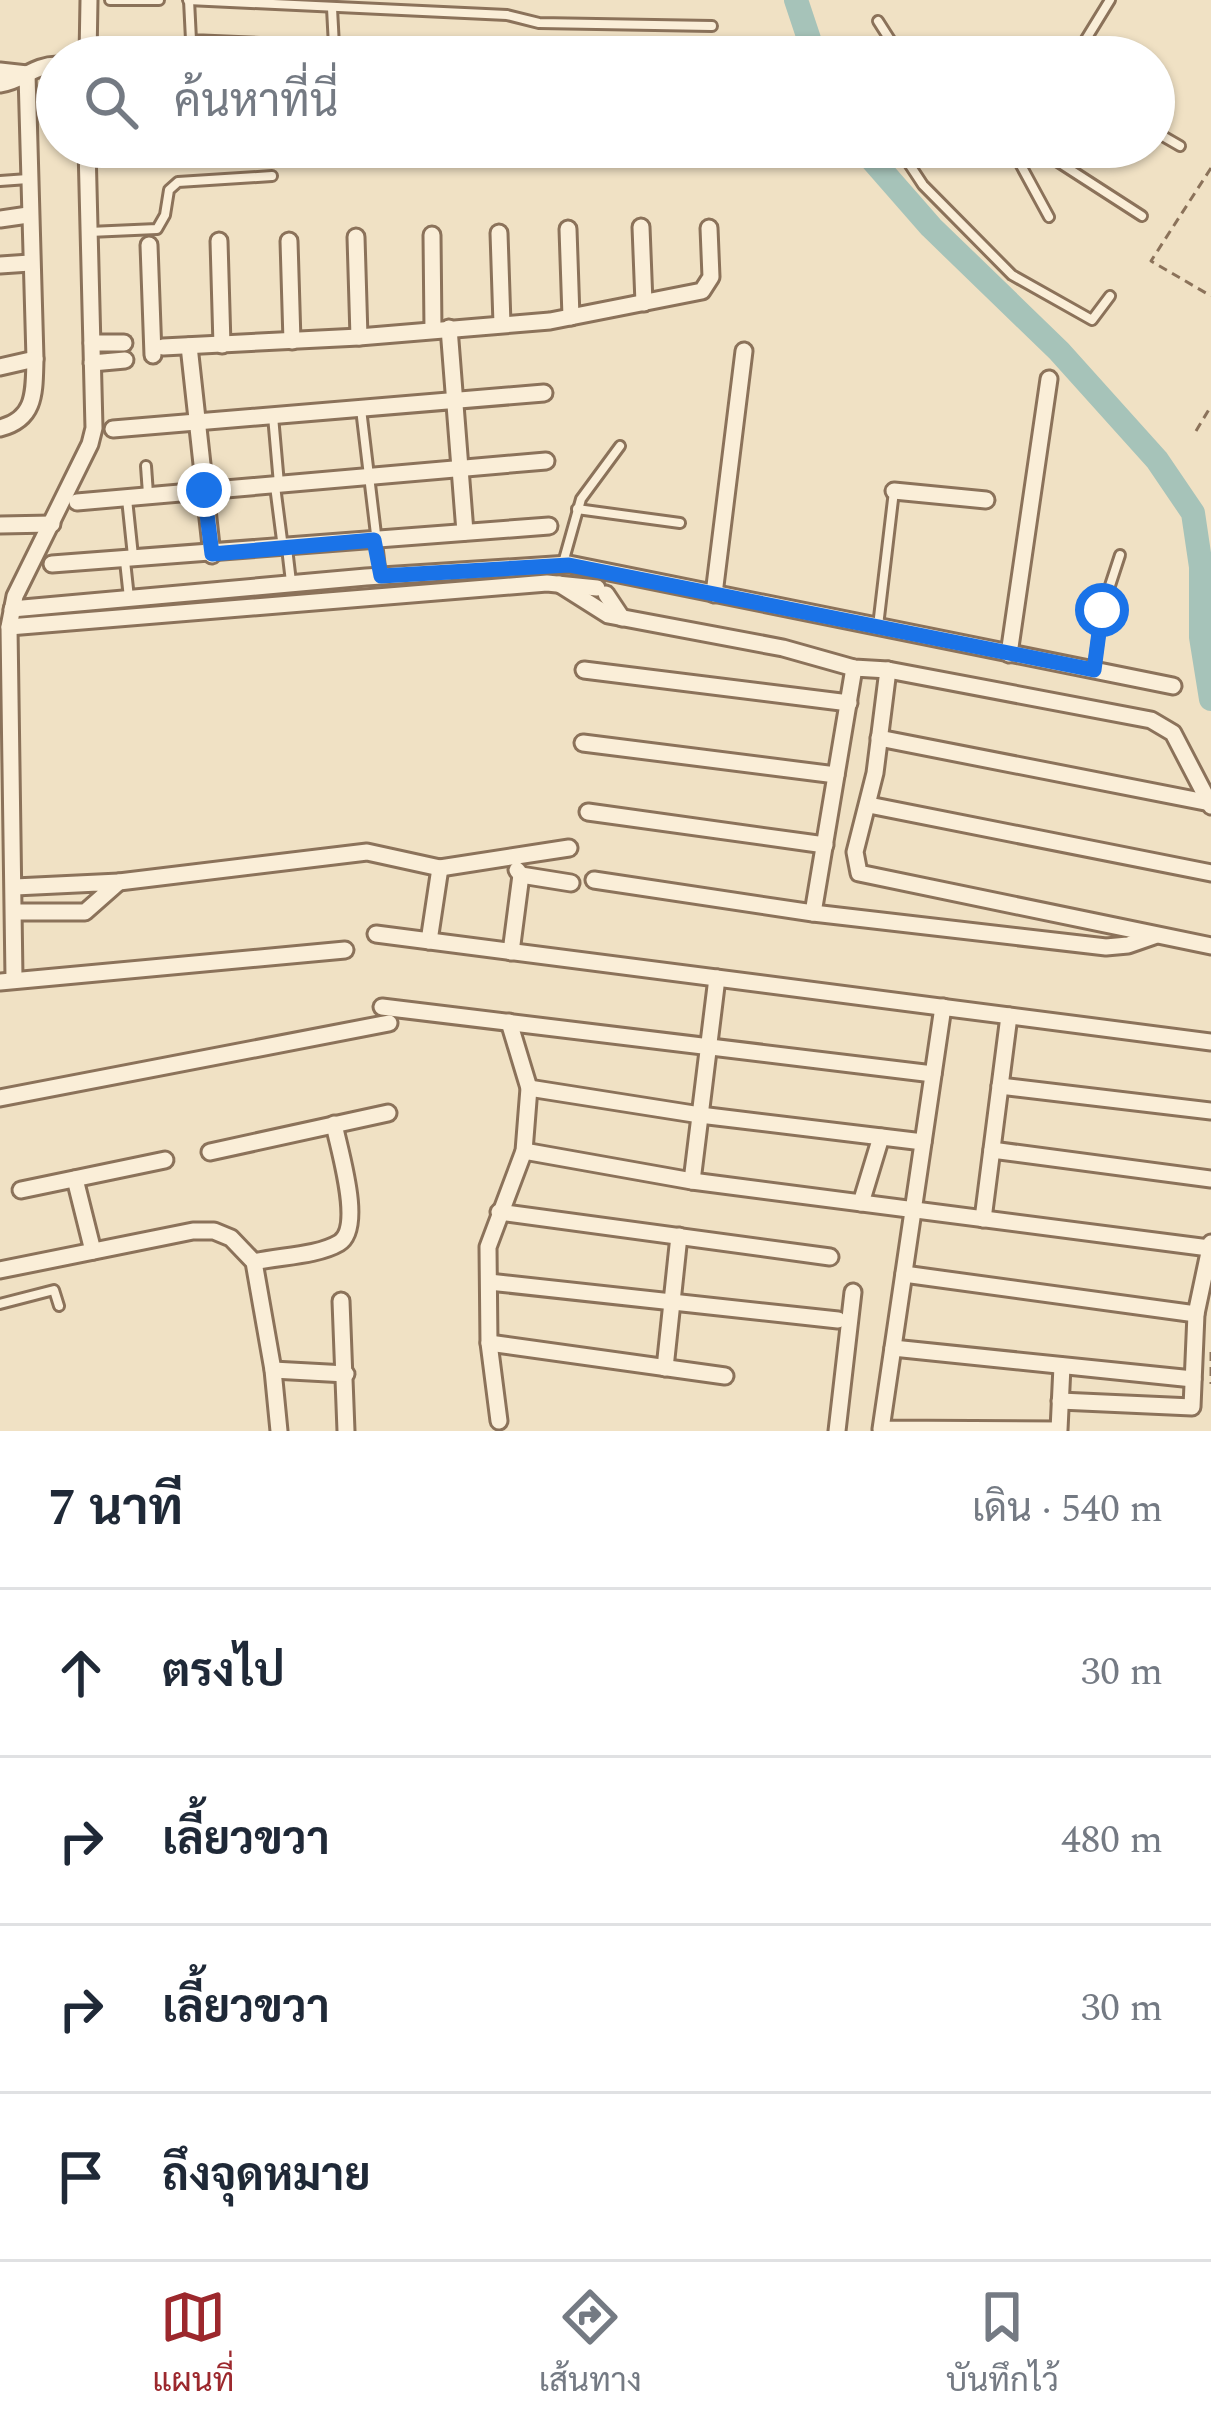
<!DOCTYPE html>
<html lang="th">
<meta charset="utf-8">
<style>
:root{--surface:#fff;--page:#f6f6f7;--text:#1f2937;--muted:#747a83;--line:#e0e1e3;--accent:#9c282d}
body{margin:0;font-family:Spectral,Sarabun,serif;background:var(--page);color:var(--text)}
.stop{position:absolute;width:36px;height:36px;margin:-27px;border:9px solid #1a73e8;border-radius:50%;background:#fff}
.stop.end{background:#1a73e8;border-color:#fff;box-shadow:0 3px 12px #0008}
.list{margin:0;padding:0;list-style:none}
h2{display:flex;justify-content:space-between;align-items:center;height:156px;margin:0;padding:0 48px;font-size:51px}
h2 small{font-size:39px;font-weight:400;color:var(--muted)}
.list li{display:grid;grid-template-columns:78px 1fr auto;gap:36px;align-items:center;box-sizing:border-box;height:168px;padding:0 48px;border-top:3px solid var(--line)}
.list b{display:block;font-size:45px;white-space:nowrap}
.list em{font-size:39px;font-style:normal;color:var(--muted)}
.icon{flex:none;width:66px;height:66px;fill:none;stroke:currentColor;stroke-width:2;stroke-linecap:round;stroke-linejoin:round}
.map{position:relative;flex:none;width:1211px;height:1431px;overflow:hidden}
.search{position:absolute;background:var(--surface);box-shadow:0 3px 9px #0004;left:36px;right:36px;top:36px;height:132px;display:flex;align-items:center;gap:30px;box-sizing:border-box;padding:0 42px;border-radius:66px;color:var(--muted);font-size:45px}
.sheet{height:828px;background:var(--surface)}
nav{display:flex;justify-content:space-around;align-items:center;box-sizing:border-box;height:168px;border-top:3px solid var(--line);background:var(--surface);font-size:33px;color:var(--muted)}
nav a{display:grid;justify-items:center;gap:6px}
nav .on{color:var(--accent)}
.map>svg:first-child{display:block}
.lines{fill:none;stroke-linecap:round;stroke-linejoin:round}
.river{stroke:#a6c3b9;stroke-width:24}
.lane-casing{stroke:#8b725a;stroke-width:14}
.street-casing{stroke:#8b725a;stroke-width:21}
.path{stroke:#8b725a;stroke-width:3;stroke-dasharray:9 6;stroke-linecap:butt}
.lane{stroke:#faeed8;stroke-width:8}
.street{stroke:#faeed8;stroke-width:15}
.route{stroke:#1a73e8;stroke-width:15}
</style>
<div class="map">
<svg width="1211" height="1431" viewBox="0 0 1211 1431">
<rect width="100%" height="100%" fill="#f0e1c4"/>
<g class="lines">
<!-- river -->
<g class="river">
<path d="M 796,0 L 815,57"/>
<path d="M 861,147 L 931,227 L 1059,351 L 1157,460 L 1193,513 L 1201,567 L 1201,637 L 1211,699"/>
</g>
<!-- lane casing -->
<g class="lane-casing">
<g id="lane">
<path d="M 110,0 L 159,0"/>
<path d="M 188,0 L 507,15 L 539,23 L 712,26"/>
<path d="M 189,0 L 191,40 L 334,46 L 332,8"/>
<path d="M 878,21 L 901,57"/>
<path d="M 1075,57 L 1110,0"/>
<path d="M 1154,131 L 1180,146"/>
<path d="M 898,147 L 923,185 L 1012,275 L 1092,320 L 1110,296"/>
<path d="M 1011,147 L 1049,217"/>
<path d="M 1035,147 L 1142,216"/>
<path d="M 0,181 L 28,179"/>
<path d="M 89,232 L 157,229 L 165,215 L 169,190 L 178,182 L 272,176"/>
<path d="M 361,409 L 381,576"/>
<path d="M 273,416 L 279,484"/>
<path d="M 146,466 L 148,494"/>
<path d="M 275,486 L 283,548"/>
<path d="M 127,499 L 133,556"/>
<path d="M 577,509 L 680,523"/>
<path d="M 287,548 L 291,582"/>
<path d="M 125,561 L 129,598"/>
<path d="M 563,563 L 581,499 L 620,446"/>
<path d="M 878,626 L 894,491"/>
<path d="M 1094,669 L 1102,610 L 1120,555"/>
<path d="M 0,1304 L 54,1290 L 59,1306"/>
</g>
</g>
<!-- street casing -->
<g class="street-casing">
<g id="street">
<path d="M 88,57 L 89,0"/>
<path d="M 0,71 L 27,74 L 35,359 C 34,392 36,419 0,428"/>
<path d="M 0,84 C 22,81 34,65 57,65"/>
<path d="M 0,219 L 28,215"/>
<path d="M 641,227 L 644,303"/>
<path d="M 568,229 L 571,317"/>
<path d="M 499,233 L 502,324"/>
<path d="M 432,235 L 433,330"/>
<path d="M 356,237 L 359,337"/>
<path d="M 219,241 L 222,345"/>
<path d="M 289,241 L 292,341"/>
<path d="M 149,245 L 153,355"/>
<path d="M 0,265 L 30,263"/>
<path d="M 449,328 L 465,532"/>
<path d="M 92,343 L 124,343"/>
<path d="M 189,346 L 212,555"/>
<path d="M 163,347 L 359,337 L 550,321 L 702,291 L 711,277 L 709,228"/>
<path d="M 92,363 L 125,360"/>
<path d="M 0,367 L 35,359"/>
<path d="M 113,429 L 544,393"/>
<path d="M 894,491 L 986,500"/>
<path d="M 77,502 L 546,461"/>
<path d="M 0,525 L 52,524"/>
<path d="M 52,564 L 549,526"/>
<path d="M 559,584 L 608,615 L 783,648 L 854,668 L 888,670 L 1151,720 L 1173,733 L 1211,806"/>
<path d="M 606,594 L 622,618"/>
<path d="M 714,594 L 744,351"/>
<path d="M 12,609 L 366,577 L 569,564 L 1173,686"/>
<path d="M 9,627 L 547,583 L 597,588"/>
<path d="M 1009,654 L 1049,379"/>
<path d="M 584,670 L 849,703"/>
<path d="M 888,670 L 875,773 L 855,852 L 859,873 L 1211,946"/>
<path d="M 879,738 L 1210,803"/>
<path d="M 583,743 L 836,775"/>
<path d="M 869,805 L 1211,873"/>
<path d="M 588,812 L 825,845"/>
<path d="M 517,870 L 521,875 L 571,883"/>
<path d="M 594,880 L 813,913 L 1106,947 L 1128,945 L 1154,936"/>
<path d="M 119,882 L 367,852 L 440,868 L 569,848"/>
<path d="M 15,887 L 119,882 L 85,912 L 16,912"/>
<path d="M 813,913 L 854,668"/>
<path d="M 376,934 L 1211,1042"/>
<path d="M 429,941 L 440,868"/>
<path d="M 511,952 L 521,875"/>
<path d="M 14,978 L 9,627 L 15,596 L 90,444 L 94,428 L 87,147"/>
<path d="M 717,978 L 692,1181 L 1209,1248"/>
<path d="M 0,982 L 345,950"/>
<path d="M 382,1007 L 933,1074"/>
<path d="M 943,1007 L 881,1429 L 1059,1430 L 1062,1366"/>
<path d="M 1000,1086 L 1211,1111"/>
<path d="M 529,1088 L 700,1115 L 923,1142"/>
<path d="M 0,1098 L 389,1023"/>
<path d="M 992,1150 L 1211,1179"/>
<path d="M 524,1151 L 692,1181"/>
<path d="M 210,1152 L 388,1113"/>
<path d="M 75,1179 L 93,1251"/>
<path d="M 21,1190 L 165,1160"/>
<path d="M 861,1203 L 881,1137"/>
<path d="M 499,1212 L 830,1257"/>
<path d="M 983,1219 L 1009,1016"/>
<path d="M 254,1262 C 279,1256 317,1256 339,1243 C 364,1228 339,1150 334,1124"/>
<path d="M 0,1270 L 193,1231 L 214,1231 L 231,1238 L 254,1262 L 273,1370 L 279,1431"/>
<path d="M 904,1274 L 1196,1314"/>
<path d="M 489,1282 L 838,1320"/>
<path d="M 341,1301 L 346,1431"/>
<path d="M 489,1343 L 725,1376"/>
<path d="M 893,1348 L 1193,1379"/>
<path d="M 665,1368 L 679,1236"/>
<path d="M 273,1370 L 346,1374"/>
<path d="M 1060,1401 L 1192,1407 L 1196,1314 L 1211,1243"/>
<path d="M 499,1421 L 489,1343 L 488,1247 L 524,1151 L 529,1088 L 509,1022"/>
<path d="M 837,1431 L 853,1292"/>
</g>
</g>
<!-- path -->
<g class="path">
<path d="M 1211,168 L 1151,261 L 1211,296"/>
<path d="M 1196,431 L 1211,406"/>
<path d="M 1211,1352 L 1211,1384"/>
</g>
<!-- lane -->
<use href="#lane" class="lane"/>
<!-- street -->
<use href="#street" class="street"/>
</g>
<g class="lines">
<!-- route -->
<path class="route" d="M 204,490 L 212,554 L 374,540 L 381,576 L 569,565 L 1094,670 L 1102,610"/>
</g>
</svg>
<div class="stop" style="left:1102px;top:610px"></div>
<div class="stop end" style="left:204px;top:490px"></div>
<div class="search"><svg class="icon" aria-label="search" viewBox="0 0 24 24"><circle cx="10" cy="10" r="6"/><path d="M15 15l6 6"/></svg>ค้นหาที่นี่</div>
</div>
<section class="sheet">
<h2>7 นาที<small>เดิน · 540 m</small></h2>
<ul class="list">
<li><svg class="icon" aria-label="ahead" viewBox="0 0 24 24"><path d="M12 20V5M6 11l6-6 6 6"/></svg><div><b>ตรงไป</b></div><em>30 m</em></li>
<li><svg class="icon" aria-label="right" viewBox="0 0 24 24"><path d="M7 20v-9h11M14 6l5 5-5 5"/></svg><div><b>เลี้ยวขวา</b></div><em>480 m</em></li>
<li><svg class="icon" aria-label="right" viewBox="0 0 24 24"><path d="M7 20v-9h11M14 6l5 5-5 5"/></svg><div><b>เลี้ยวขวา</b></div><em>30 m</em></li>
<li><svg class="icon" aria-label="arrive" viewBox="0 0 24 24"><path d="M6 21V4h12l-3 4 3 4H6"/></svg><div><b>ถึงจุดหมาย</b></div></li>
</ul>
</section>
<nav>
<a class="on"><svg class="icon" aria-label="map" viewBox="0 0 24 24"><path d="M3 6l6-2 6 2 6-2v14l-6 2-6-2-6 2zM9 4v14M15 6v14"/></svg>แผนที่</a>
<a><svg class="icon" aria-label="directions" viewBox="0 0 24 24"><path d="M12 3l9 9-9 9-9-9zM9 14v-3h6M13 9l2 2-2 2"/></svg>เส้นทาง</a>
<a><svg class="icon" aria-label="saved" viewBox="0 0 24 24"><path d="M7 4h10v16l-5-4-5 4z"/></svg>บันทึกไว้</a>
</nav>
